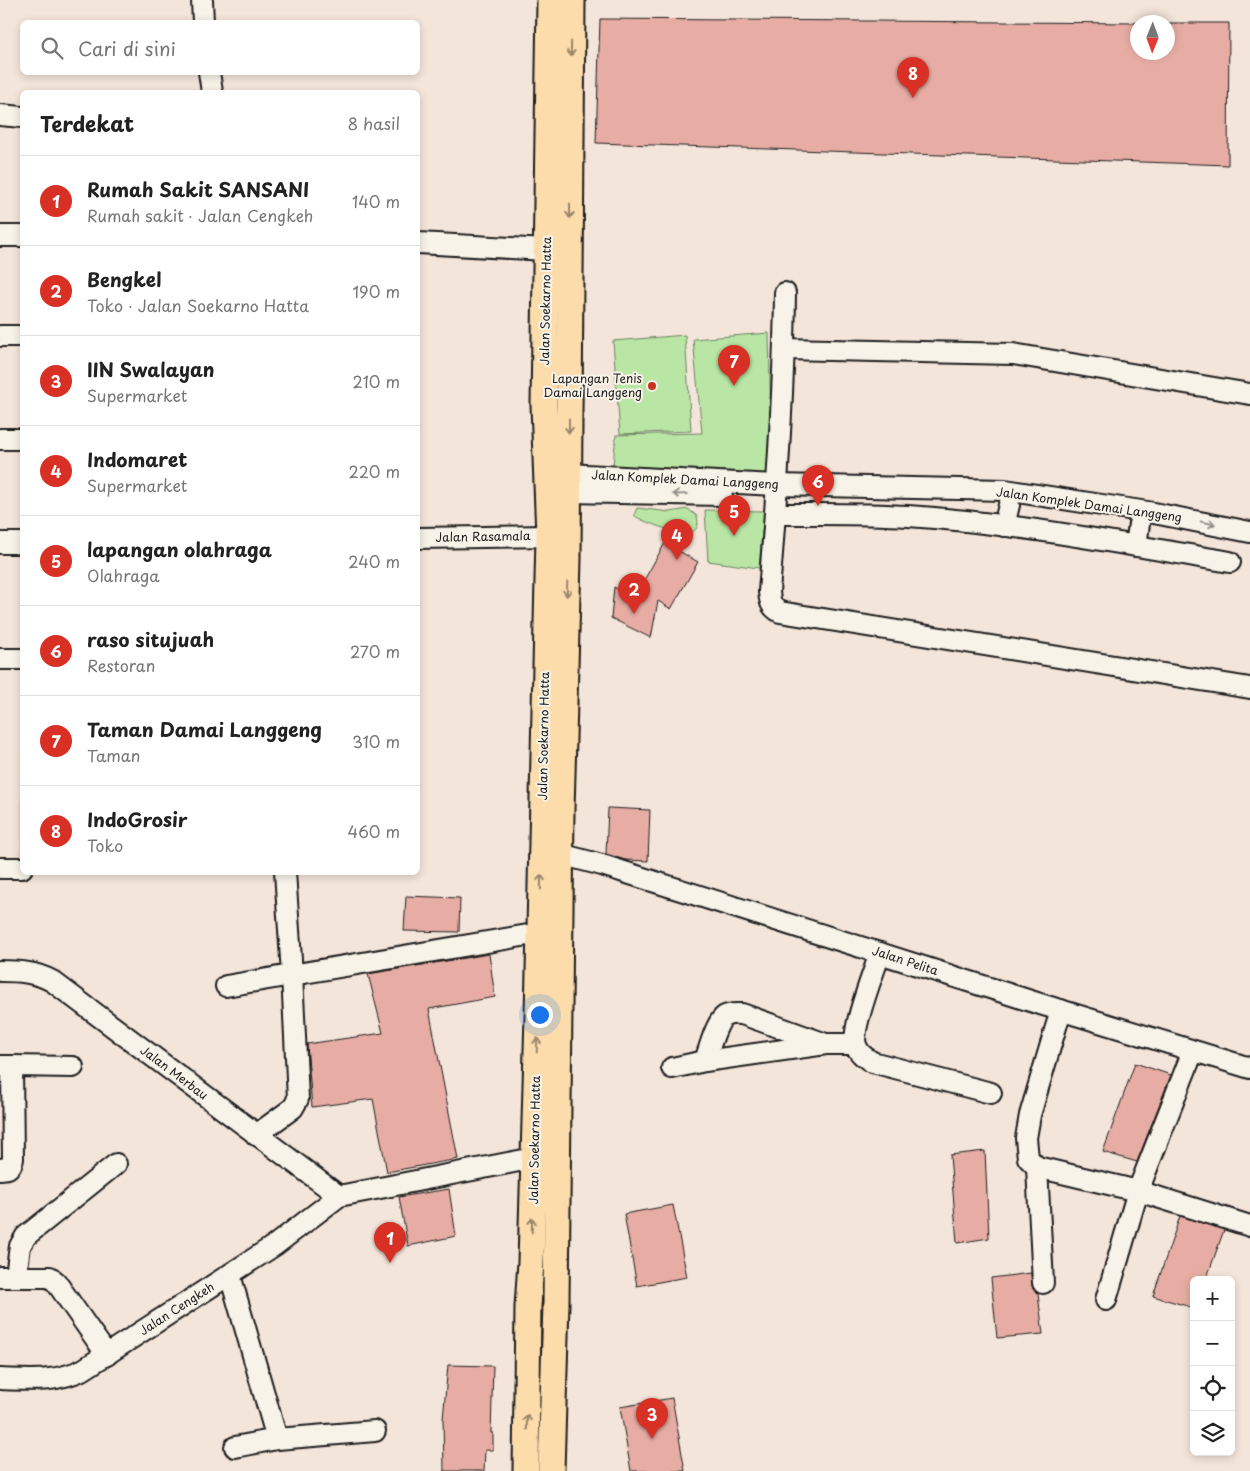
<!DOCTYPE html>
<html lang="id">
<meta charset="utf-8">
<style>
:root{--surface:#fff;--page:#f6f6f6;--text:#222;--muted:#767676;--line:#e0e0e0;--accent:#d93025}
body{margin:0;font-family:"Playpen Sans",sans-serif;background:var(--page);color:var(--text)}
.controls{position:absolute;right:15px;bottom:15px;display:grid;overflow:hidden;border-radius:8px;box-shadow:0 2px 8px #0003}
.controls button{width:45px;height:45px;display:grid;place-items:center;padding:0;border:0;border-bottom:1px solid var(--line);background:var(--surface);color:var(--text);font:25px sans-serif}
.compass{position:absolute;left:1130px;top:15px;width:45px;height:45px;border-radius:50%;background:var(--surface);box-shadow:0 2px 8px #0003;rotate:181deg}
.you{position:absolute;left:539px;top:1014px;width:18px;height:18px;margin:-12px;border:4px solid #fff;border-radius:50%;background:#1a73e8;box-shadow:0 0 0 8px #1a73e833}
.badge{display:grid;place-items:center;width:32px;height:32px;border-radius:50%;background:var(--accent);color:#fff;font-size:16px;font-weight:700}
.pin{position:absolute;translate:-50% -41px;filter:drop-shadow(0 1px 2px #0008)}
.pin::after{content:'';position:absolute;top:26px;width:18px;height:15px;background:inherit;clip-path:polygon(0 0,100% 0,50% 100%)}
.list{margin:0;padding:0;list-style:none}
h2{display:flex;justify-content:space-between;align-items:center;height:65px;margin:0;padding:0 20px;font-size:21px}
h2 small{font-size:16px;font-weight:400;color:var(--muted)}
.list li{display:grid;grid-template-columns:32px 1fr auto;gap:15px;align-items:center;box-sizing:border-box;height:90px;padding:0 20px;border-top:1px solid var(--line)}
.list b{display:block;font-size:19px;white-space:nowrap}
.list p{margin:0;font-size:16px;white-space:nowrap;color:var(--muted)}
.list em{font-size:16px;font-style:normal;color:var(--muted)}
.icon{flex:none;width:28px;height:28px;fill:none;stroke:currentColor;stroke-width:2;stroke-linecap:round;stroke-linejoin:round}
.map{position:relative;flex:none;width:1250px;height:1471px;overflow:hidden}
.search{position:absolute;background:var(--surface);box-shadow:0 2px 8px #0003;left:20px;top:20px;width:400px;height:55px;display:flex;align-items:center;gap:12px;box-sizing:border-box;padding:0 18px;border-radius:8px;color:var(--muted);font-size:19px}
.panel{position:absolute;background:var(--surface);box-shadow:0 2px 8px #0003;left:20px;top:90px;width:400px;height:785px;border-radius:8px}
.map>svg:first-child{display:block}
.built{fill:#f0d4ca}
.green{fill:#b9e6a4;stroke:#6a8160}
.building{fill:#e7ada4;stroke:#1c1c1c}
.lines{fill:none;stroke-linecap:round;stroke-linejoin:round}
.minor-casing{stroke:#1c1c1c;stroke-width:24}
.major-casing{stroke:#1c1c1c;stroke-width:29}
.minor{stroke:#f7f3e8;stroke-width:20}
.major{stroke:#fddcac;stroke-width:25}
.oneway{stroke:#98866b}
.oneway2{stroke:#94928c}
.poi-dot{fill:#c8321e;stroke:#f7f3e8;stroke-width:2}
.labels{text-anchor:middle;stroke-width:4;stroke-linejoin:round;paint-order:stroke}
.street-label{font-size:12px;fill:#1c1c1c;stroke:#f7f3e8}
.poi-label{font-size:12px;fill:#1c1c1c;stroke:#f7f3e8;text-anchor:end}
</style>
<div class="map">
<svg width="1250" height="1471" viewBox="0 0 1250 1471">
<rect width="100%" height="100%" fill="#f4e5da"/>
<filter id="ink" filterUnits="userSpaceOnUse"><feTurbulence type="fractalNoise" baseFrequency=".02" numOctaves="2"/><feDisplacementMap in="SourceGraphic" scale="10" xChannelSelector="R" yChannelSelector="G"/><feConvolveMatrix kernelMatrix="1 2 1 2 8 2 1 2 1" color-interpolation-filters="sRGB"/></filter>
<g filter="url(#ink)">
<!-- built -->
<path class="built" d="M 21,756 L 22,756 L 22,861 L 20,861 Z"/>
<!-- green -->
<g class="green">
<path d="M 769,333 L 772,477 L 612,474 L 616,435 L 702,433 L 693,339 Z"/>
<path d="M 685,335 L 691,431 L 620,434 L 613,341 Z"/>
<path d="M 637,508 L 670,512 L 688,509 L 697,516 C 699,527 698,528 689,535 C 678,533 641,522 634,515 Z"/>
<path d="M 705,510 L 764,511 L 759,568 L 708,561 Z"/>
</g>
<!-- building -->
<g class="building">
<path d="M 600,19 L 1138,23 L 1138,52 L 1168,52 L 1168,23 L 1229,23 L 1228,165 L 596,143 Z"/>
<path d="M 665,543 L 698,562 L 671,609 L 658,601 L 651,638 L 611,618 L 614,587 L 634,598 Z"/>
<path d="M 608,808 L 650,810 L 648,861 L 625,860 L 606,854 Z"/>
<path d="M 406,896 L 460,898 L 459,932 L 404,931 Z"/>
<path d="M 489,954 L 495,997 L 429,1009 L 458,1159 L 387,1172 L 373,1099 L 312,1107 L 307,1044 L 383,1033 L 368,974 Z"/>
<path d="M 1135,1063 L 1171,1075 L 1137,1162 L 1103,1152 Z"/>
<path d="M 985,1151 L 989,1238 L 957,1243 L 950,1155 Z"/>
<path d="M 449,1189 L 456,1236 L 408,1246 L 399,1197 Z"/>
<path d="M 673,1205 L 687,1277 L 637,1286 L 624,1214 Z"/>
<path d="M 1180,1216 L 1224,1230 L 1206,1280 L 1194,1280 L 1194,1308 L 1153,1296 Z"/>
<path d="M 1031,1273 L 1033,1289 L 1038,1294 L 1043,1334 L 997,1338 L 991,1278 Z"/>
<path d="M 448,1365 L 493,1366 L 491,1433 L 493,1433 L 493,1450 L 485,1450 L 484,1471 L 444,1471 L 443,1419 Z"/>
<path d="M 672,1398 L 685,1471 L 631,1471 L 620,1407 Z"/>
</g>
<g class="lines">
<!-- minor casing -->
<g class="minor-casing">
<g id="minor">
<path d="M 202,0 L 203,22"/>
<path d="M 209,72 L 212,92"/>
<path d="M 0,115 L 22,117"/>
<path d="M 0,236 L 22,236"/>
<path d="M 418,243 L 546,250"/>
<path d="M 785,293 C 784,393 777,493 769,592 C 770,602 771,607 780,612 L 1250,688"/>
<path d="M 0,336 L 22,336"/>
<path d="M 784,349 L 1013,354 L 1250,394"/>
<path d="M 0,439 L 22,439"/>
<path d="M 567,474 L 776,485 L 1005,490 L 1154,513 L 1250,532"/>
<path d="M 568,492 L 722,495"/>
<path d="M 775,514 C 819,514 864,513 908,516 C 1016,523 1123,544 1230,562"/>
<path d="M 1004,526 L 1009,505"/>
<path d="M 418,538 L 549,536"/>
<path d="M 0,543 L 22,543"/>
<path d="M 1136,546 L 1139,524"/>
<path d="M 0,659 L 22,659"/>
<path d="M 560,854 L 602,865 L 1037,1003 L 1250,1068"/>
<path d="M 0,868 L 22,868"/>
<path d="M 880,953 C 874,972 851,1029 856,1045 C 859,1054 865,1057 872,1062 L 991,1093"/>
<path d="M 0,971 C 18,971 36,972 52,981 L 339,1196"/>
<path d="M 226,986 L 540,933"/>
<path d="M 705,1061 C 709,1050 716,1022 725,1016 C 730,1013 737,1014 742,1014 L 823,1043"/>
<path d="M 0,1066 L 12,1066 L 13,1159 L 11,1165 L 8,1168 L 0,1169"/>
<path d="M 12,1066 L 73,1067"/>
<path d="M 672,1068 L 705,1061 L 826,1044 L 855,1044"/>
<path d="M 256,1135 L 293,1108 L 298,1099 L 292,974 L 285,872"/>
<path d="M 1037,1167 L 1138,1191 L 1250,1226"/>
<path d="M 230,1275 L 277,1439 L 375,1431"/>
<path d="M 16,1276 L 20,1246 L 26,1236 L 116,1164"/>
<path d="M 0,1277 L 50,1277 L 56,1282 L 107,1355"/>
<path d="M 1043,1283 L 1037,1167 L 1028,1158 L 1026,1138 L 1030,1115 L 1061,1010"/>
<path d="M 1106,1300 L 1138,1191 L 1193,1051"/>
<path d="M 0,1379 C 31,1380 55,1383 84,1369 L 275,1245 L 339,1196 L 534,1158"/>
<path d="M 235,1447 L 277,1439"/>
</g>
</g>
<!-- major casing -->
<g class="major-casing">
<g id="major">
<path d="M 526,1471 L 528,1307 L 531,1262 L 538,1015 L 549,536 L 544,405 L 550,0"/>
<path d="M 551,1471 L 556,1303 L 561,810 L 568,559 L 572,0"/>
</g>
</g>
<!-- minor -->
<use href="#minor" class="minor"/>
<!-- major -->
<use href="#major" class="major"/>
</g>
<!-- one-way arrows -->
<defs><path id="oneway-shaft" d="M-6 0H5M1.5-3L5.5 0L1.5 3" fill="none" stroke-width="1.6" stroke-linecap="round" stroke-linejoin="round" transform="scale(1.25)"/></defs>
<g class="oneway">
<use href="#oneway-shaft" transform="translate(571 49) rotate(91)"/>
<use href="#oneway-shaft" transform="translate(570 211) rotate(90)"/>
<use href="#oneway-shaft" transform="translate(569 426) rotate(90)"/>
<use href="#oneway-shaft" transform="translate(567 589) rotate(92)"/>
<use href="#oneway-shaft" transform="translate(541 882) rotate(-89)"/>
<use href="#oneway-shaft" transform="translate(537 1045) rotate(-88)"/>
<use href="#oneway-shaft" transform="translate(532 1225) rotate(-88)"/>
<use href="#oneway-shaft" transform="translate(527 1422) rotate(-89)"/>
</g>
<g class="oneway2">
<use href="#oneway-shaft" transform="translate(680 494) rotate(-179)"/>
<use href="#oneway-shaft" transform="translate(1208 523) rotate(11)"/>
</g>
</g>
<!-- markers -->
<circle class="poi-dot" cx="652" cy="386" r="5"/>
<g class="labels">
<!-- street labels -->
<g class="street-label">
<text transform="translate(546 301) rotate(-89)" y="4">Jalan Soekarno Hatta</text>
<text transform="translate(685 480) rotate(3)" y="4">Jalan Komplek Damai Langgeng</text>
<text transform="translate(1089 505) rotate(8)" y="4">Jalan Komplek Damai Langgeng</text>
<text transform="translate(483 537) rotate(-1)" y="4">Jalan Rasamala</text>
<text transform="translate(544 736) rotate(-89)" y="4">Jalan Soekarno Hatta</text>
<text transform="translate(905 961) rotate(18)" y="4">Jalan Pelita</text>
<text transform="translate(174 1073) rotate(37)" y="4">Jalan Merbau</text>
<text transform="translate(535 1140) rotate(-89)" y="4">Jalan Soekarno Hatta</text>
<text transform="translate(177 1309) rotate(-33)" y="4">Jalan Cengkeh</text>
</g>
<!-- poi labels -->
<g class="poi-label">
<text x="642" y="383">Lapangan Tenis<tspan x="642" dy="14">Damai Langgeng</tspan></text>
</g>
</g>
</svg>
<div class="controls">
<button>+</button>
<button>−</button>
<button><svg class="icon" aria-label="locate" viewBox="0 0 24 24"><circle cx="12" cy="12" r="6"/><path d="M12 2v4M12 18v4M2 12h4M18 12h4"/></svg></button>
<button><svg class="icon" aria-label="layers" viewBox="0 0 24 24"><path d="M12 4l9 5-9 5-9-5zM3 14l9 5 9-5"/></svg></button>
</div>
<svg class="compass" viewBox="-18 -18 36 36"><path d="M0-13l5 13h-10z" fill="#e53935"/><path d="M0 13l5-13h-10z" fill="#767676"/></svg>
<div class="you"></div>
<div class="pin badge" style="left:390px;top:1263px">1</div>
<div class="pin badge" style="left:634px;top:614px">2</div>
<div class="pin badge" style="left:652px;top:1439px">3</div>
<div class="pin badge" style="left:677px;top:560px">4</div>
<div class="pin badge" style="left:734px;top:536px">5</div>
<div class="pin badge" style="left:818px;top:506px">6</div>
<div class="pin badge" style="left:734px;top:386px">7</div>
<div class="pin badge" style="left:913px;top:98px">8</div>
<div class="search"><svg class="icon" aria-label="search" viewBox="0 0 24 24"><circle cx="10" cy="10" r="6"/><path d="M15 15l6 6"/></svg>Cari di sini</div>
<section class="panel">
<h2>Terdekat<small>8 hasil</small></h2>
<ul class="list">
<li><span class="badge">1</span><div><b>Rumah Sakit SANSANI</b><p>Rumah sakit · Jalan Cengkeh</p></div><em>140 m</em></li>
<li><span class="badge">2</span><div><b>Bengkel</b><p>Toko · Jalan Soekarno Hatta</p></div><em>190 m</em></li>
<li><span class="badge">3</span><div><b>IIN Swalayan</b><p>Supermarket</p></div><em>210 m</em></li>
<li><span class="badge">4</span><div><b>Indomaret</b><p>Supermarket</p></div><em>220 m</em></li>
<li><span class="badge">5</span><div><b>lapangan olahraga</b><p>Olahraga</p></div><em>240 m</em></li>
<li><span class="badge">6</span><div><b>raso situjuah</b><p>Restoran</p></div><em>270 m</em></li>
<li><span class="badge">7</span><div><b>Taman Damai Langgeng</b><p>Taman</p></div><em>310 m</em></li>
<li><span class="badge">8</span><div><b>IndoGrosir</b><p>Toko</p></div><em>460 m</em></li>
</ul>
</section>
</div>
